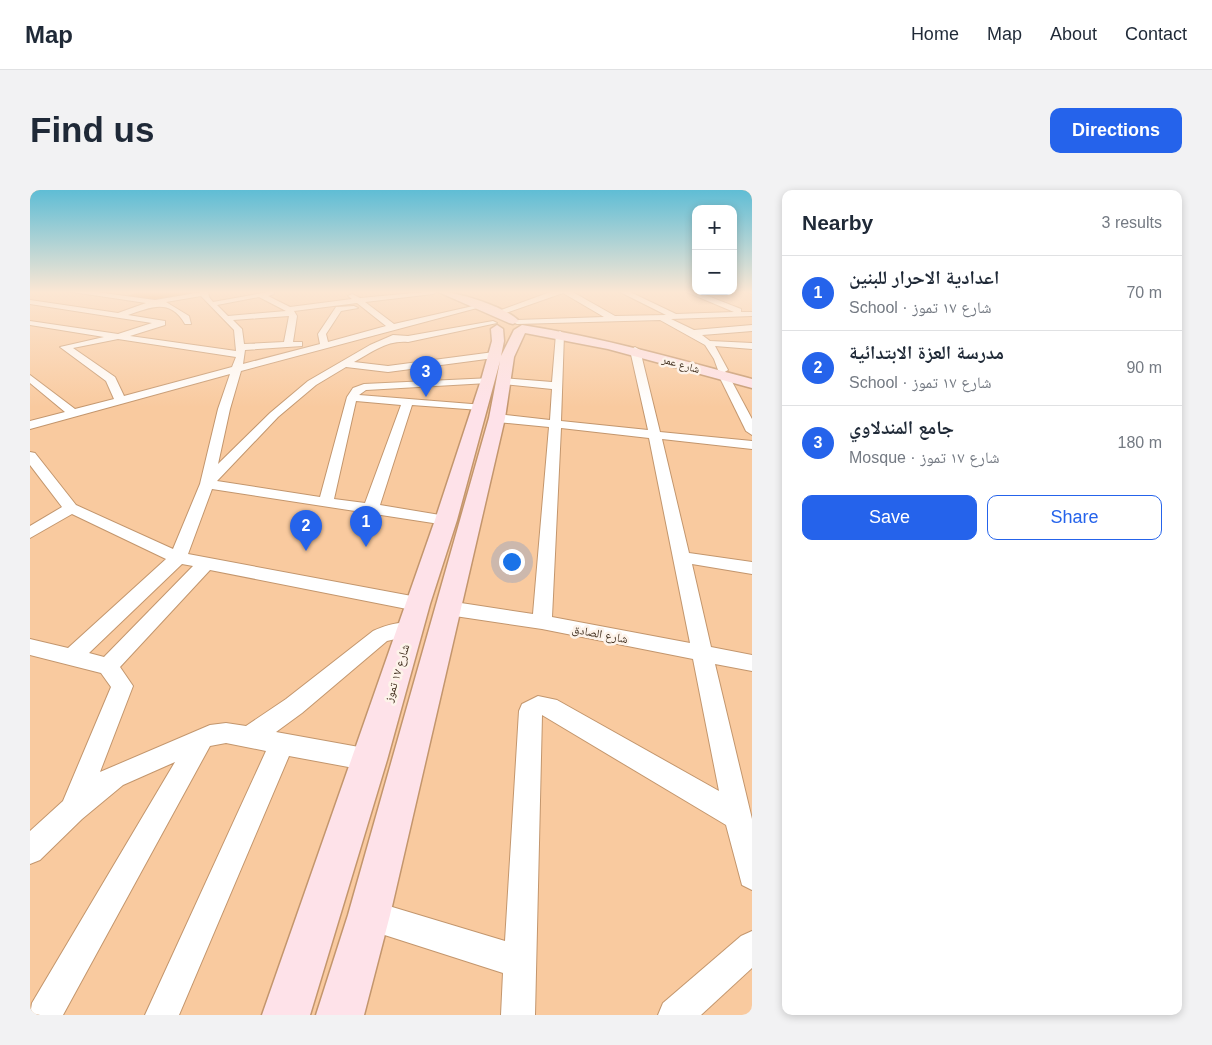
<!DOCTYPE html>
<meta charset="utf-8">
<style>
:root{--surface:#fff;--page:#f2f2f3;--text:#1f2937;--muted:#747a83;--line:#e0e1e3;--accent:#2563eb}
body{margin:0;font-family:Arial,"Noto Naskh Arabic",sans-serif;background:var(--page);color:var(--text)}
.controls{position:absolute;right:15px;top:15px;display:grid;overflow:hidden;border-radius:10px;box-shadow:0 2px 8px #0003}
.controls button{width:45px;height:45px;display:grid;place-items:center;padding:0;border:0;border-bottom:1px solid var(--line);background:var(--surface);color:var(--text);font:25px sans-serif}
.you{position:absolute;left:481px;top:371px;width:18px;height:18px;margin:-12px;border:4px solid #fff;border-radius:50%;background:#1a73e8;box-shadow:0 0 0 8px #1a73e833}
.badge{display:grid;place-items:center;width:32px;height:32px;border-radius:50%;background:var(--accent);color:#fff;font-size:16px;font-weight:700}
.pin{position:absolute;translate:-50% -41px;filter:drop-shadow(0 1px 2px #0008)}
.pin::after{content:'';position:absolute;top:26px;width:18px;height:15px;background:inherit;clip-path:polygon(0 0,100% 0,50% 100%)}
.list{margin:0;padding:0;list-style:none}
h2{display:flex;justify-content:space-between;align-items:center;height:65px;margin:0;padding:0 20px;font-size:21px}
h2 small{font-size:16px;font-weight:400;color:var(--muted)}
.list li{display:grid;grid-template-columns:32px 1fr auto;gap:15px;align-items:center;box-sizing:border-box;height:75px;padding:0 20px;border-top:1px solid var(--line)}
.list b{display:block;font-size:19px;white-space:nowrap}
.list p{margin:0;font-size:16px;white-space:nowrap;color:var(--muted)}
.list em{font-size:16px;font-style:normal;color:var(--muted)}
.actions{display:flex;gap:10px;padding:15px 20px}
.actions a{flex:1;padding:11px 0;border:1px solid var(--accent);border-radius:10px;text-align:center;font-size:18px;color:var(--accent)}
.actions .main{background:var(--accent);color:#fff}
.map{position:relative;flex:none;width:722px;height:825px;overflow:hidden;border-radius:10px}
header{display:flex;align-items:center;gap:30px;box-sizing:border-box;height:70px;padding:0 25px;background:var(--surface);border-bottom:1px solid var(--line)}
header strong{font-size:24px}
nav{display:flex;gap:28px;margin-inline-start:auto;font-size:18px}
.intro{display:flex;align-items:center;justify-content:space-between;box-sizing:border-box;height:120px;padding:0 30px}
h1{margin:0;font-size:35px}
.button{padding:12px 22px;border-radius:10px;background:var(--accent);color:#fff;font-size:18px;font-weight:700}
main{display:flex;gap:30px;padding:0 30px}
aside{flex:1;background:var(--surface);border-radius:10px;box-shadow:0 2px 8px #0003}
.map>svg:first-child{display:block}
.green{fill:#e49749}
.lines{fill:none;stroke-linecap:round;stroke-linejoin:round}
.minor-casing{stroke:#c3966d;stroke-width:2}
.secondary-casing{stroke:#c3966d;stroke-width:3}
.minor{fill:#fff;fill-rule:evenodd}
.secondary{fill:#fee2e9;fill-rule:evenodd}
.labels{text-anchor:middle;stroke-width:5;stroke-linejoin:round;paint-order:stroke}
.far-street-label{font-size:11px;fill:#3d2b1a;stroke:#fdf3ea}
.street-label{font-size:12px;fill:#3d2b1a;stroke:#fdf3ea}
</style>
<header>
<strong>Map</strong>
<nav><a>Home</a><a>Map</a><a>About</a><a>Contact</a></nav>
</header>
<div class="intro"><h1>Find us</h1><a class="button">Directions</a></div>
<main>
<div class="map">
<svg width="722" height="825" viewBox="0 0 722 825">
<rect width="100%" height="100%" fill="#f9ca9f"/>
<!-- green -->
<path class="green" d="M 110,101 L 174,101 L 174,102 L 126,112 L 89,109 Z"/>
<g class="lines">
<!-- minor casing -->
<g class="minor-casing">
<g id="minor">
<path d="M 36,101 L 59,101 L 125,110 L 178,101 L 179,107 L 183,112 L 244,101 L 244,104 L 238,106 L 260,117 L 322,109 L 318,106 L 322,104 L 330,108 L 406,101 L 403,104 L 335,112 L 364,134 L 443,116 L 447,118 L 211,181 L 200,219 L 188,274 L 240,223 L 278,191 L 340,155 L 363,145 L 378,146 L 463,131 L 467,133 L 378,152 C 357,150 342,162 324,172 L 358,176 L 464,162 L 469,165 L 464,168 L 358,182 L 316,177 L 286,195 L 248,227 L 187,291 L 290,307 L 317,207 L 323,198 L 334,194 L 462,188 L 462,192 L 458,193 L 336,200 L 329,205 L 454,215 L 456,217 L 450,220 L 382,215 L 350,315 L 422,327 L 424,330 L 422,333 L 416,335 L 182,299 L 158,364 L 387,407 L 394,409 L 396,414 L 394,419 L 387,421 L 180,380 L 90,477 L 103,496 L 70,582 L 180,535 L 196,533 L 216,536 L 256,509 L 343,441 C 356,435 373,430 387,434 L 390,439 L 387,444 L 357,451 L 272,523 L 246,542 L 340,559 L 349,562 L 352,570 L 349,578 L 340,581 L 259,566 L 149,825 L 115,825 L 236,561 L 196,553 L 180,556 L 33,825 L 0,825 L 2,813 L 145,572 L 93,595 L 52,629 L 10,670 L 0,674 L 0,641 L 33,611 L 81,497 L 71,483 L 0,465 L 0,449 L 38,458 L 136,369 L 42,324 L 0,348 L 0,336 L 32,317 L 0,275 L 0,262 L 5,263 L 46,315 L 143,359 L 170,294 L 188,219 L 200,184 L 0,239 L 0,231 L 35,222 L 0,193 L 0,185 L 45,219 L 84,209 L 76,191 L 30,157 L 74,147 L 0,135 L 0,131 L 88,144 L 122,133 L 0,114 L 0,110 L 88,123 L 116,113 ZM 171,106 L 204,140 L 206,161 L 100,146 L 135,135 L 135,131 L 98,125 C 121,117 140,108 155,134 L 161,134 L 159,126 L 136,112 ZM 229,107 L 256,121 L 198,126 L 187,115 ZM 327,113 L 356,136 L 298,152 L 296,144 L 311,121 L 328,118 L 324,116 L 306,117 L 288,144 L 290,154 L 213,174 L 215,160 L 272,156 L 272,152 L 263,152 L 267,126 L 264,121 ZM 259,126 L 254,152 L 214,154 L 212,139 L 203,130 ZM 88,149 L 206,167 L 202,177 L 94,206 L 85,187 L 43,158 ZM 326,211 L 371,215 L 335,313 L 304,309 ZM 152,374 L 163,376 L 74,467 L 59,463 Z"/>
<path d="M 523,101 L 541,101 L 585,126 L 636,125 L 588,101 L 598,101 L 646,124 L 704,122 L 654,101 L 665,101 L 711,119 L 711,122 L 722,122 L 722,126 L 641,129 L 664,140 L 722,135 L 722,141 L 672,145 L 680,151 L 722,153 L 722,159 L 685,156 L 698,180 L 693,183 L 688,180 L 684,169 L 675,155 L 630,130 L 487,134 L 483,132 L 487,130 L 574,127 L 533,103 L 470,125 L 463,123 Z"/>
<path d="M 722,101 L 722,104 L 718,102 L 719,101 Z"/>
<path d="M 530,141 L 534,144 L 531,231 L 618,240 L 600,160 L 605,157 L 610,160 L 630,242 L 722,251 L 722,259 L 632,249 L 659,363 L 722,372 L 722,384 L 662,374 L 681,457 L 722,465 L 722,481 L 685,474 L 722,629 L 722,700 L 712,695 L 696,635 L 512,525 L 505,825 L 471,825 L 473,783 L 339,740 L 328,736 L 324,725 L 328,714 L 339,710 L 475,751 L 489,521 L 492,514 L 508,506 L 527,510 L 689,601 L 663,469 L 512,439 L 418,425 L 411,423 L 409,418 L 411,413 L 418,411 L 503,424 L 519,237 L 467,232 L 461,228 L 467,224 L 520,230 L 522,199 L 473,194 L 468,191 L 473,188 L 522,192 L 526,144 ZM 531,238 L 619,248 L 660,453 L 522,427 Z"/>
<path d="M 694,183 L 699,186 L 722,229 L 722,245 L 716,241 L 689,186 Z"/>
<path d="M 722,741 L 722,778 L 671,825 L 628,825 L 633,813 L 711,746 Z"/>
</g>
</g>
<!-- secondary casing -->
<g class="secondary-casing">
<g id="secondary">
<path d="M 406,101 C 425,101 476,117 489,131 L 483,134 L 479,133 Z"/>
<path d="M 467,135 L 473,139 L 474,151 L 471,166 L 484,140 L 492,135 C 570,147 646,169 722,189 L 722,198 L 578,159 L 495,143 L 484,167 L 475,228 L 360,725 L 334,825 L 286,825 L 318,725 L 459,228 L 470,171 L 427,330 L 400,414 L 357,570 L 280,825 L 232,825 L 405,330 L 451,190 L 462,151 L 461,139 Z"/>
</g>
</g>
<!-- minor -->
<use href="#minor" class="minor"/>
<!-- secondary -->
<use href="#secondary" class="secondary"/>
</g>
<!-- sky -->
<linearGradient id="sky" x2="0" y2="1"><stop stop-color="#5fbdd5"/><stop offset="0.47" stop-color="#fce7d4"/><stop offset="1" stop-color="#fce7d4" stop-opacity="0"/></linearGradient>
<rect width="722" height="217" fill="url(#sky)"/>
<g class="labels">
<!-- far-street labels -->
<g class="far-street-label">
<text transform="translate(651 174) rotate(16)" y="4">شارع عمر</text>
</g>
<!-- street labels -->
<g class="street-label">
<text transform="translate(570 444) rotate(11)" y="4">شارع الصادق</text>
<text transform="translate(367 483) rotate(-73)" y="4">شارع ١٧ تموز</text>
</g>
</g>
</svg>
<div class="controls">
<button>+</button>
<button>−</button>
</div>
<div class="you"></div>
<div class="pin badge" style="left:336px;top:357px">1</div>
<div class="pin badge" style="left:276px;top:361px">2</div>
<div class="pin badge" style="left:396px;top:207px">3</div>
</div>
<aside>
<h2>Nearby<small>3 results</small></h2>
<ul class="list">
<li><span class="badge">1</span><div><b>اعدادية الاحرار للبنين</b><p>School · شارع ١٧ تموز</p></div><em>70 m</em></li>
<li><span class="badge">2</span><div><b>مدرسة العزة الابتدائية</b><p>School · شارع ١٧ تموز</p></div><em>90 m</em></li>
<li><span class="badge">3</span><div><b>جامع المندلاوي</b><p>Mosque · شارع ١٧ تموز</p></div><em>180 m</em></li>
</ul>
<div class="actions"><a class="main">Save</a><a>Share</a></div>
</aside>
</main>
